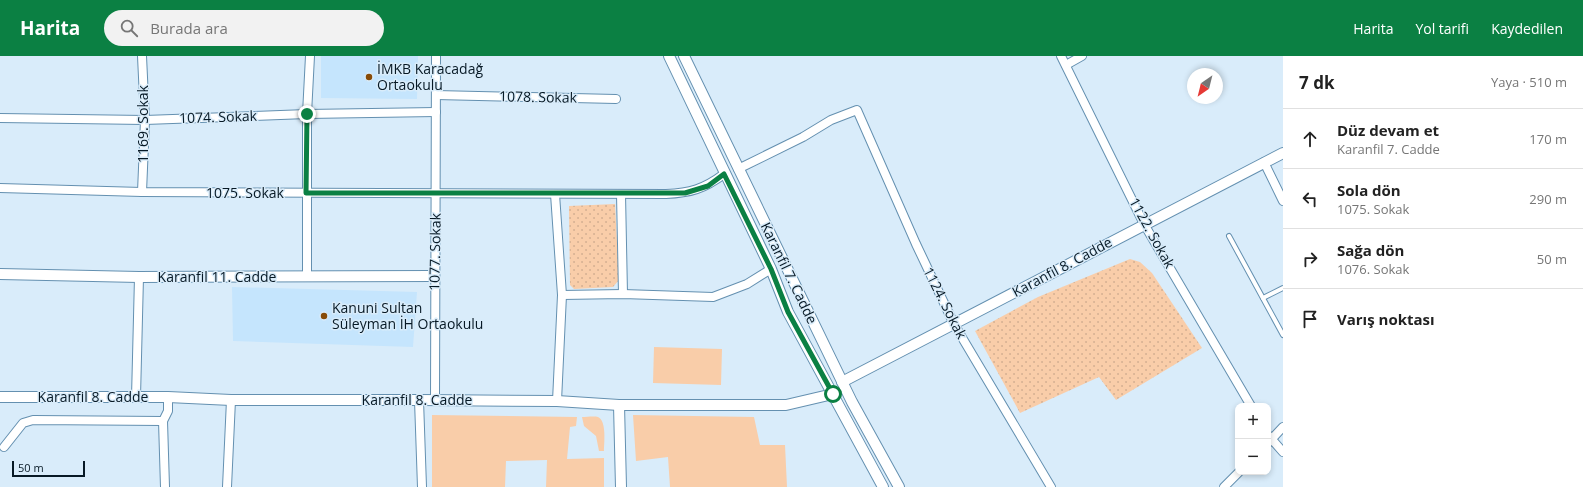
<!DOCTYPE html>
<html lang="tr">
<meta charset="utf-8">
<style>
:root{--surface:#fff;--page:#f2f2f2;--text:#222;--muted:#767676;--line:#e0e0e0;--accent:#0b8043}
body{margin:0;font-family:"Open Sans",sans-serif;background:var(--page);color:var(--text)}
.controls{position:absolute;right:12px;bottom:12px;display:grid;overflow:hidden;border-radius:8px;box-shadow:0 2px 6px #0003}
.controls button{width:36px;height:36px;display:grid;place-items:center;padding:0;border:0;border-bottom:1px solid var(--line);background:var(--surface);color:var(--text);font:20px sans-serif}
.compass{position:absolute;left:1187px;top:12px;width:36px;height:36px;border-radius:50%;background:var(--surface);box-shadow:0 2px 6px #0003;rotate:215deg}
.scale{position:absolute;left:12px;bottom:10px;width:73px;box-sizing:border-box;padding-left:4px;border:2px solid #071925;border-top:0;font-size:11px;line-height:14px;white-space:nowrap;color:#071925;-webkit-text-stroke:3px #d9ecfa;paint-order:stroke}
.stop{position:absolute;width:12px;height:12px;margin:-9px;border:3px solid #0b8043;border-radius:50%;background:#fff}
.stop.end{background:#0b8043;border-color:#fff;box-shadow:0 1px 4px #0008}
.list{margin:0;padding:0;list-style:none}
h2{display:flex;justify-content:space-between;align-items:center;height:52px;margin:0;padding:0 16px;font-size:17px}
h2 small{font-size:13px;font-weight:400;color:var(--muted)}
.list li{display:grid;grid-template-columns:26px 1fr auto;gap:12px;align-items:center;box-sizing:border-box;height:60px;padding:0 16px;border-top:1px solid var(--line)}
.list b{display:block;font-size:15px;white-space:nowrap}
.list p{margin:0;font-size:13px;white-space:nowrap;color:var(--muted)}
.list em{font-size:13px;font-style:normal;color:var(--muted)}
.icon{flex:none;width:22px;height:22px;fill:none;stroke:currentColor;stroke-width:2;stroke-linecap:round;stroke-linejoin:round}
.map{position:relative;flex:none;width:1283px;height:431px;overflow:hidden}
header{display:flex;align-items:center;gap:24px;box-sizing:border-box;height:56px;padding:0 20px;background:var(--accent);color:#fff}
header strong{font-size:19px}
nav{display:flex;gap:22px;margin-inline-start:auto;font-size:14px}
.search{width:280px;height:36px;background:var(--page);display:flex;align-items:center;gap:10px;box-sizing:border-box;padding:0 14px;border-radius:22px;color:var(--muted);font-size:15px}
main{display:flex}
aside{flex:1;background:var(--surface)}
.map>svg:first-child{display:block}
.built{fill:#c5e5fd}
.grass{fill:#f9cda9}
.park{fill:url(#park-dots)}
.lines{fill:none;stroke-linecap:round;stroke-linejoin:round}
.service-casing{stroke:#6490b0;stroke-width:6}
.minor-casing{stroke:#6490b0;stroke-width:10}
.tertiary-casing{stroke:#6490b0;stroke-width:12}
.service{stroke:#fff;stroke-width:4}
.minor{stroke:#fff;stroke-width:8}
.tertiary{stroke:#fff;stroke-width:10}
.route{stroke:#0b8043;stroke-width:5}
.poi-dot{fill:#874b07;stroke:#d9ecfa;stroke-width:1.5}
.labels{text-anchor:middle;stroke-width:3;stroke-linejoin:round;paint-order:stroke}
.poi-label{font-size:14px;fill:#071925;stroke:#d9ecfa;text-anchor:start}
.street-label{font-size:14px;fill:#071925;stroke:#d9ecfa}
</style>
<header>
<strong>Harita</strong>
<div class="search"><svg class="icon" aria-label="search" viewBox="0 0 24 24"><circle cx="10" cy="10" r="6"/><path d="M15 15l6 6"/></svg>Burada ara</div>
<nav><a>Harita</a><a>Yol tarifi</a><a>Kaydedilen</a></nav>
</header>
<main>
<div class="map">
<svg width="1283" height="431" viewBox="0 0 1283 431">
<defs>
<pattern id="park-dots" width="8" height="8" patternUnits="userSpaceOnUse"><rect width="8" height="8" fill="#f9cda9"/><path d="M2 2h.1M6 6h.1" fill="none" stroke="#d4af91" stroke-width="1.8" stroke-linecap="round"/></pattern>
</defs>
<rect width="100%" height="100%" fill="#d9ecfa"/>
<!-- built -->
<g class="built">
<path d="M 321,0 L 418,0 L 417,43 L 321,42 Z"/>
<path d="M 232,231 L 417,236 L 413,291 L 233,285 Z"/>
</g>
<!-- grass -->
<g class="grass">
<path d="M 654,291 L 722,293 L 721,329 L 653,327 Z"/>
<path d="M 432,359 L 577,361 L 576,370 L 570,371 L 567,403 L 604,402 L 604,431 L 546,431 L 547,404 L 506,405 L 505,431 L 432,431 Z"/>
<path d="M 633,359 L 754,361 L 760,389 L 785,389 L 787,431 L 670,431 L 668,401 L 636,405 Z"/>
<path d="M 582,361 C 587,361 594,360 598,361 C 607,365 604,388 604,395 L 599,395 L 596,380 L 584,370 Z"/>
</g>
<!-- park -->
<g class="park">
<path d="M 615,148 L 619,224 L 613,231 L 574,233 L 570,229 L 569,150 Z"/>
<path d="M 1130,203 L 1140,206 L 1152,217 L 1202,292 L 1116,344 L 1099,321 L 1020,357 L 975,275 L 1038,241 Z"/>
</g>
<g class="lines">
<!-- service casing -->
<g class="service-casing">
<g id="service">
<path d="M 1229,180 L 1283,279"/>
<path d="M 1263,242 L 1283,232"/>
</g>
</g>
<!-- minor casing -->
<g class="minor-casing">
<g id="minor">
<path d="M 1061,0 L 1144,168 L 1251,350"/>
<path d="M 1066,9 L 1082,0"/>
<path d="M 436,39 L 616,43"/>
<path d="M 0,62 L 145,64 L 307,58 L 436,56"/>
<path d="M 1264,106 L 1283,145"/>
<path d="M 738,113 L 803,81 L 831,64 L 857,54 L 916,188 L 954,268 L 1051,431"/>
<path d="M 0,132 L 142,136 L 666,138 C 690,137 704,133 724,118"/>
<path d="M 142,136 L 145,64 L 142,0"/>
<path d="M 555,138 L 562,239 L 557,345"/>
<path d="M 621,138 L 623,238"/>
<path d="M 307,220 L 307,58 L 310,0"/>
<path d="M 562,239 L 623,238 L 713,241 L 747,228 L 771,213"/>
<path d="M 136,341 L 139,221"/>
<path d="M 419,344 L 422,431"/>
<path d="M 435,344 L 436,0"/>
<path d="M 163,365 L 168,355 L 168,341"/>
<path d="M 1268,379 L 1283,396"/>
<path d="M 1268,387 L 1283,371"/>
<path d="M 4,391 L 23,367 L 33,364 L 163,365 L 165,431"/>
<path d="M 227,431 L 231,344"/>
<path d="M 1224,431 L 1239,416"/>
</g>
</g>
<!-- tertiary casing -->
<g class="tertiary-casing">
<g id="tertiary">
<path d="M 669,0 L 771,213 L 788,256 L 883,431"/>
<path d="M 684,0 L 852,346 L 899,431"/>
<path d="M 0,218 L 139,221 L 434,220"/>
<path d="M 842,326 L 1283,97"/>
<path d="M 0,341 L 168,341 L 231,344 L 419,344 L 557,345 L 619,349 L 786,349 L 833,338"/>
<path d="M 619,349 L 621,431"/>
</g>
</g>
<!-- service -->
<use href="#service" class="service"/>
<!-- minor -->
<use href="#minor" class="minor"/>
<!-- tertiary -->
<use href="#tertiary" class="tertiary"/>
</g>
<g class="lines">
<!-- route -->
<path class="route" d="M 307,58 L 306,137 L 685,137 L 708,130 L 724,118 L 771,213 L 788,256 L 833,338"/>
</g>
<!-- markers -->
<g class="poi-dot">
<circle cx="369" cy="21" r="4"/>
<circle cx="324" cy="260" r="4"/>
</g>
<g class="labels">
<!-- poi labels -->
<g class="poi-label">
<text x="377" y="18">İMKB Karacadağ<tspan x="377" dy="16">Ortaokulu</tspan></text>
<text x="332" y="257">Kanuni Sultan<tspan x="332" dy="16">Süleyman İH Ortaokulu</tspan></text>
</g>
<!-- street labels -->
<g class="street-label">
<text transform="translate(538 41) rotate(1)" y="5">1078. Sokak</text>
<text transform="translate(218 61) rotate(-2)" y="5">1074. Sokak</text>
<text transform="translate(143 68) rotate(-90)" y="5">1169. Sokak</text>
<text x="245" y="142">1075. Sokak</text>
<text transform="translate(1152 177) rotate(61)" y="5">1122. Sokak</text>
<text transform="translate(435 196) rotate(-89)" y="5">1077. Sokak</text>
<text transform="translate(1062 211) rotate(-28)" y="5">Karanfil 8. Cadde</text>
<text transform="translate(789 217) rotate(64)" y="5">Karanfil 7. Cadde</text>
<text x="217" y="226">Karanfil 11. Cadde</text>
<text transform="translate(945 247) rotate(63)" y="5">1124. Sokak</text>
<text x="93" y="346">Karanfil 8. Cadde</text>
<text x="417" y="349">Karanfil 8. Cadde</text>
</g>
</g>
</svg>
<div class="controls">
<button>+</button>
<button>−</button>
</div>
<svg class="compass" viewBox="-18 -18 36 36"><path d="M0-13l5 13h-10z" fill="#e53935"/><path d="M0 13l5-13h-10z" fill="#767676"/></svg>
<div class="scale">50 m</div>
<div class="stop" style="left:833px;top:338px"></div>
<div class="stop end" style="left:307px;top:58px"></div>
</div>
<aside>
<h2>7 dk<small>Yaya · 510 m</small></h2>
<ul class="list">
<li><svg class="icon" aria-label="ahead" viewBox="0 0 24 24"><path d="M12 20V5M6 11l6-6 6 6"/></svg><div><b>Düz devam et</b><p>Karanfil 7. Cadde</p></div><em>170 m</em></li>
<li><svg class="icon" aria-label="left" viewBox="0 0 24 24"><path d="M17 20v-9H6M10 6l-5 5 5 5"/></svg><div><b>Sola dön</b><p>1075. Sokak</p></div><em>290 m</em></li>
<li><svg class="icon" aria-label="right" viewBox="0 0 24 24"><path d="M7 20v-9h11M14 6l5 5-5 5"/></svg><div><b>Sağa dön</b><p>1076. Sokak</p></div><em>50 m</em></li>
<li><svg class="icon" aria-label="arrive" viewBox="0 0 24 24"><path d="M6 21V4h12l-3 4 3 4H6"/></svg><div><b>Varış noktası</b></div></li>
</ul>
</aside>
</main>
